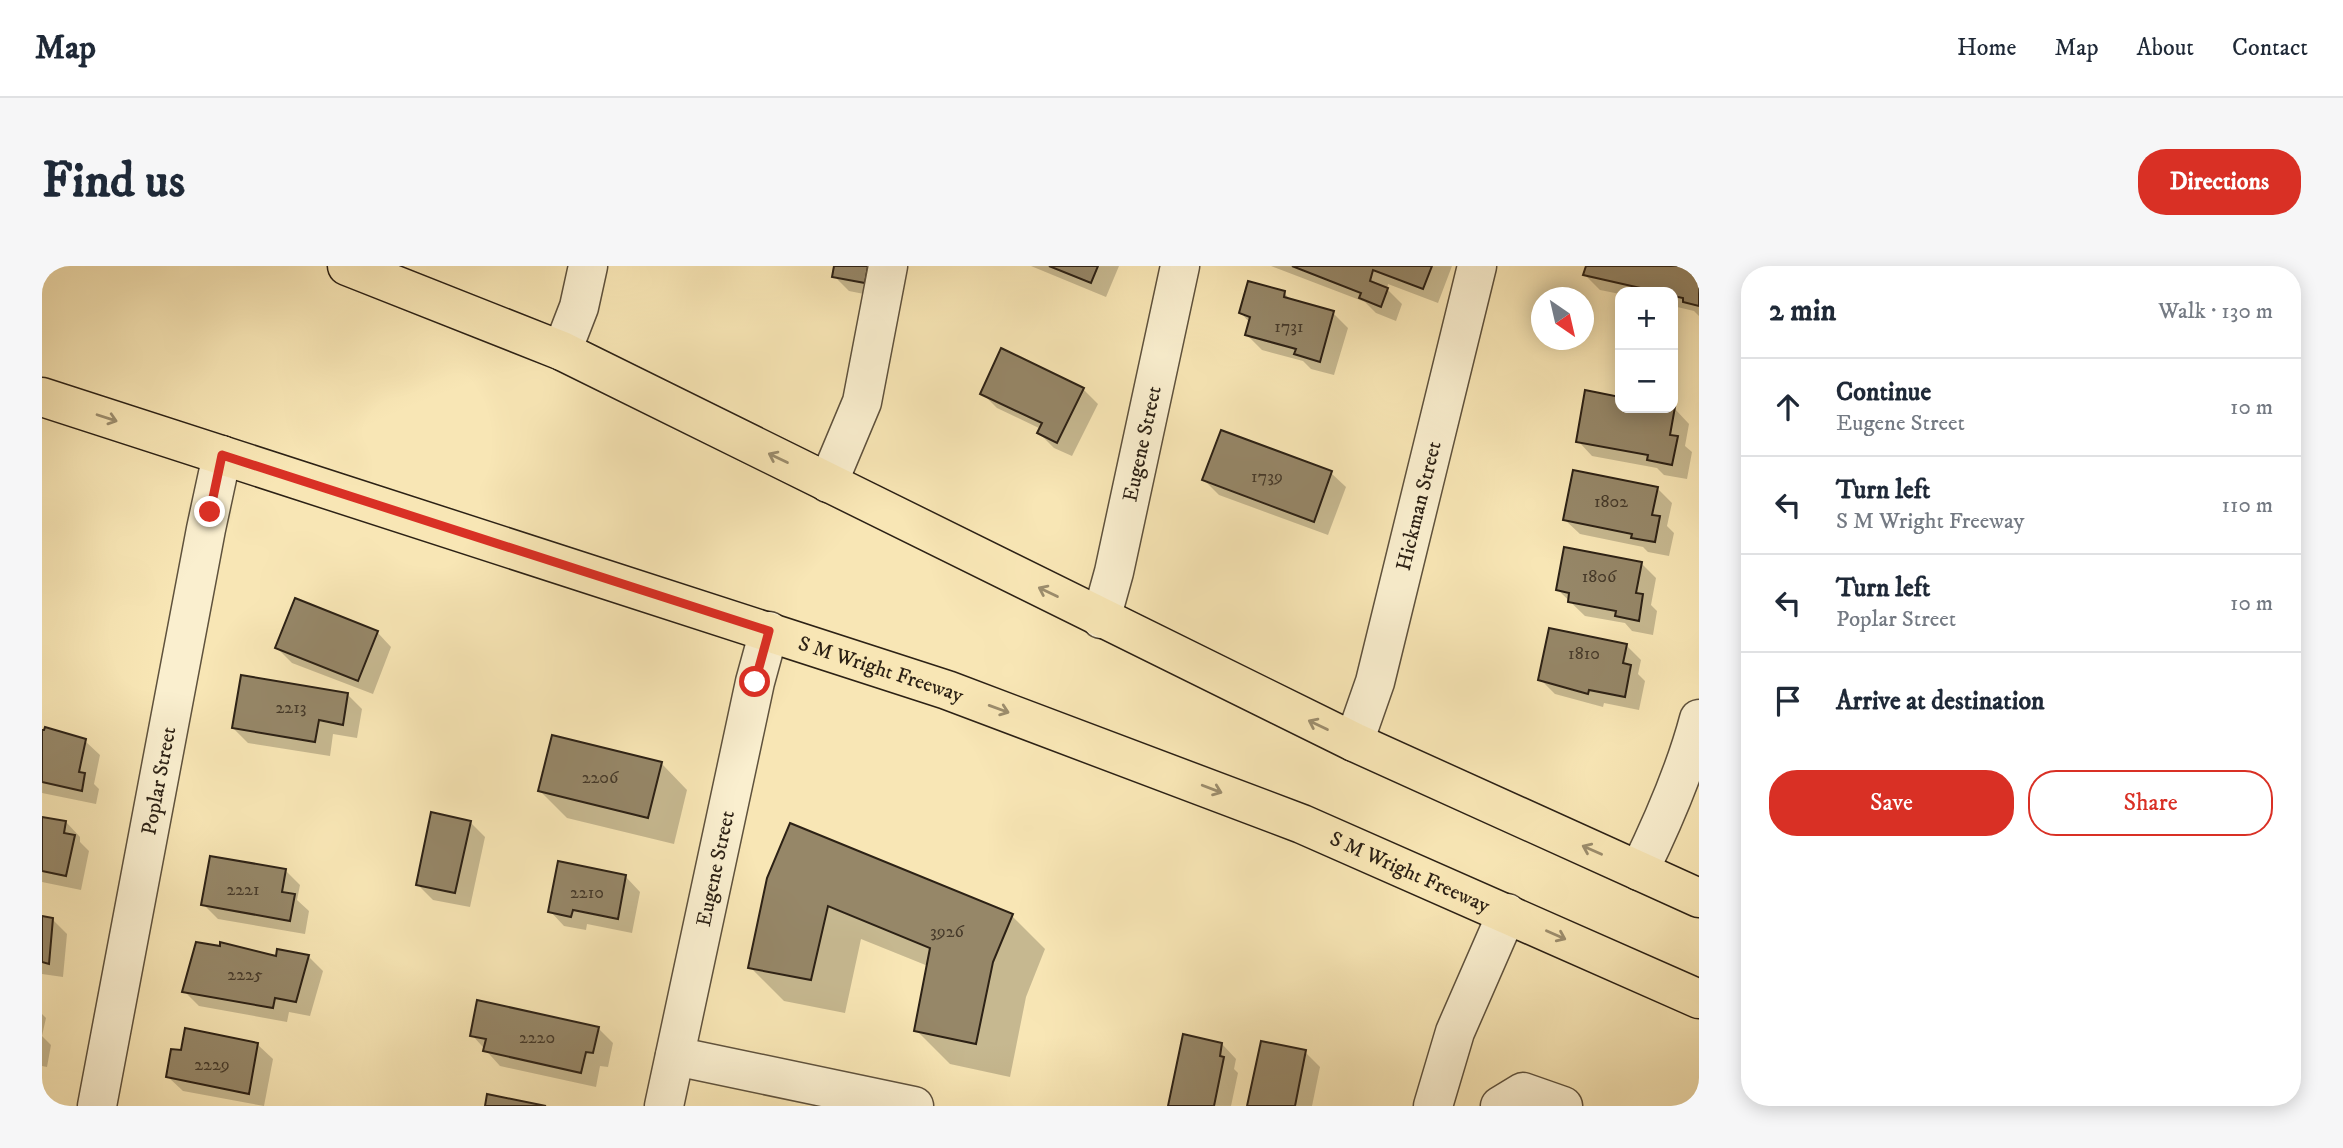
<!DOCTYPE html>
<meta charset="utf-8">
<style>
:root{--surface:#fff;--page:#f6f6f7;--text:#1f2937;--muted:#747a83;--line:#e0e1e3;--accent:#d93025}
body{margin:0;font-family:"IM FELL DW Pica",serif;background:var(--page);color:var(--text)}
.controls{position:absolute;right:21px;top:21px;display:grid;overflow:hidden;border-radius:14px;box-shadow:0 4px 18px #0003}
.controls button{width:63px;height:63px;display:grid;place-items:center;padding:0;border:0;border-bottom:2px solid var(--line);background:var(--surface);color:var(--text);font:35px sans-serif}
.compass{position:absolute;left:1489px;top:21px;width:63px;height:63px;border-radius:50%;background:var(--surface);box-shadow:0 4px 18px #0003;rotate:146deg}
.stop{position:absolute;width:21px;height:21px;margin:-16px;border:5px solid #d93025;border-radius:50%;background:#fff}
.stop.end{background:#d93025;border-color:#fff;box-shadow:0 2px 7px #0008}
.list{margin:0;padding:0;list-style:none}
h2{display:flex;justify-content:space-between;align-items:center;height:91px;margin:0;padding:0 28px;font-size:30px}
h2 small{font-size:23px;font-weight:400;color:var(--muted)}
.list li{display:grid;grid-template-columns:46px 1fr auto;gap:21px;align-items:center;box-sizing:border-box;height:98px;padding:0 28px;border-top:2px solid var(--line)}
.list b{display:block;font-size:26px;white-space:nowrap}
.list p{margin:0;font-size:23px;white-space:nowrap;color:var(--muted)}
.list em{font-size:23px;font-style:normal;color:var(--muted)}
.actions{display:flex;gap:14px;padding:21px 28px}
.actions a{flex:1;padding:16px 0;border:2px solid var(--accent);border-radius:28px;text-align:center;font-size:24px;color:var(--accent)}
.actions .main{background:var(--accent);color:#fff}
.icon{flex:none;width:38px;height:38px;fill:none;stroke:currentColor;stroke-width:2;stroke-linecap:round;stroke-linejoin:round}
.map{position:relative;flex:none;width:1657px;height:840px;overflow:hidden;border-radius:28px}
header{display:flex;align-items:center;gap:42px;box-sizing:border-box;height:98px;padding:0 35px;background:var(--surface);border-bottom:2px solid var(--line)}
header strong{font-size:33px}
nav{display:flex;gap:38px;margin-inline-start:auto;font-size:24px}
.intro{display:flex;align-items:center;justify-content:space-between;box-sizing:border-box;height:168px;padding:0 42px}
h1{margin:0;font-size:49px}
.button{padding:18px 32px;border-radius:28px;background:var(--accent);color:#fff;font-size:24px;font-weight:700}
main{display:flex;gap:42px;padding:0 42px}
aside{flex:1;background:var(--surface);border-radius:28px;box-shadow:0 4px 18px #0003}
.map>svg:first-child{display:block}
.shadow{fill:#0003}
.building{fill:#968768;stroke:#2c2115;stroke-width:2}
.lines{fill:none;stroke-linecap:round;stroke-linejoin:round}
.minor-casing{stroke:#5f523d;stroke-width:41}
.major-casing{stroke:#2c2115;stroke-width:41}
.minor{stroke:#faefcf;stroke-width:38}
.major{stroke:#f8e6b5;stroke-width:38}
.oneway{stroke:#9c8d6d}
.route{stroke:#d93025;stroke-width:9}
.labels{text-anchor:middle;stroke-width:5;stroke-linejoin:round;paint-order:stroke}
.number-label{font-size:18px;fill:#463a2a}
.street-label{font-size:21px;fill:#2c2115;stroke:#faefcf}
</style>
<header>
<strong>Map</strong>
<nav><a>Home</a><a>Map</a><a>About</a><a>Contact</a></nav>
</header>
<div class="intro"><h1>Find us</h1><a class="button">Directions</a></div>
<main>
<div class="map">
<svg width="1657" height="840" viewBox="0 0 1657 840">
<rect width="100%" height="100%" fill="#f8e6b5"/>
<filter id="stains"><feTurbulence type="fractalNoise" baseFrequency=".00286" numOctaves="4"/><feColorMatrix values="0 0 0 0 .2 0 0 0 0 .09 0 0 0 0 .02 0 0 0 .5 -.17"/></filter>
<radialGradient id="worn" r=".72"><stop offset=".6" stop-color="#630" stop-opacity="0"/><stop offset="1" stop-color="#630" stop-opacity=".3"/></radialGradient>
<!-- shadow -->
<g class="shadow">
<path d="M 794,0 L 844,0 L 837,31 L 807,25 L 792,10 Z"/>
<path d="M 989,0 L 1077,0 L 1064,31 Z"/>
<path d="M 1229,0 L 1410,0 L 1396,37 L 1346,18 L 1345,23 L 1360,38 L 1354,55 L 1334,47 L 1323,36 Z"/>
<path d="M 1545,0 L 1657,0 L 1657,50 L 1652,45 L 1631,40 L 1631,26 L 1578,26 L 1578,28 L 1558,24 L 1543,9 Z"/>
<path d="M 1242,27 L 1251,36 L 1291,47 L 1306,62 L 1292,109 L 1269,103 L 1261,95 L 1220,84 L 1205,69 L 1208,57 L 1199,47 Z"/>
<path d="M 1041,123 L 1056,138 L 1030,190 L 1012,182 L 997,167 L 999,163 L 955,142 L 940,127 Z"/>
<path d="M 1545,126 L 1578,133 L 1578,142 L 1633,143 L 1647,158 L 1643,180 L 1650,186 L 1645,213 L 1622,209 L 1615,202 L 1550,190 L 1536,175 Z"/>
<path d="M 1289,207 L 1304,221 L 1286,269 L 1177,229 L 1162,214 Z"/>
<path d="M 1615,222 L 1630,237 L 1625,260 L 1632,267 L 1627,290 L 1606,286 L 1601,281 L 1538,268 L 1523,254 Z"/>
<path d="M 1599,297 L 1614,312 L 1609,339 L 1615,345 L 1611,369 L 1590,365 L 1583,357 L 1543,350 L 1516,324 Z"/>
<path d="M 335,366 L 349,381 L 331,428 L 250,397 L 235,382 Z"/>
<path d="M 1584,379 L 1599,394 L 1596,408 L 1603,415 L 1597,444 L 1562,437 L 1561,441 L 1513,428 L 1498,413 Z"/>
<path d="M 305,428 L 320,443 L 315,472 L 291,468 L 288,490 L 206,477 L 191,462 Z"/>
<path d="M 0,466 L 43,475 L 58,489 L 52,518 L 57,523 L 54,538 L 0,527 Z"/>
<path d="M 619,497 L 645,524 L 632,578 L 525,552 L 498,525 Z"/>
<path d="M 0,553 L 24,556 L 38,571 L 38,576 L 47,585 L 39,624 L 0,616 Z"/>
<path d="M 428,556 L 443,571 L 428,641 L 391,634 L 376,619 Z"/>
<path d="M 749,559 L 970,650 L 1003,683 L 984,731 L 968,811 L 908,798 L 874,764 L 886,700 L 819,673 L 803,747 L 742,735 L 708,701 Z"/>
<path d="M 243,604 L 258,619 L 255,634 L 267,645 L 263,668 L 176,653 L 161,638 Z"/>
<path d="M 584,611 L 598,626 L 590,667 L 545,658 L 544,664 L 522,660 L 508,645 Z"/>
<path d="M 0,652 L 10,653 L 25,668 L 21,711 L 0,708 Z"/>
<path d="M 266,690 L 281,705 L 268,750 L 247,746 L 245,756 L 157,740 L 142,725 L 236,692 Z"/>
<path d="M 0,748 L 4,752 L 0,770 L 9,779 L 5,801 L 0,800 Z"/>
<path d="M 556,762 L 571,777 L 566,801 L 558,800 L 554,821 L 458,800 L 430,769 Z"/>
<path d="M 1180,778 L 1194,793 L 1192,803 L 1196,807 L 1189,840 L 1128,840 Z"/>
<path d="M 216,779 L 231,793 L 222,840 L 141,825 L 126,811 Z"/>
<path d="M 1263,786 L 1278,801 L 1270,840 L 1207,840 Z"/>
</g>
<!-- building -->
<g class="building">
<path d="M 792,0 L 826,0 L 823,17 L 790,11 Z"/>
<path d="M 1007,0 L 1056,0 L 1049,17 Z"/>
<path d="M 1250,0 L 1390,0 L 1381,23 L 1331,4 L 1328,15 L 1346,22 L 1339,41 L 1317,32 L 1319,27 Z"/>
<path d="M 1544,0 L 1657,0 L 1657,40 L 1641,36 L 1641,32 L 1631,30 L 1631,26 L 1616,26 L 1541,9 Z"/>
<path d="M 1206,15 L 1243,25 L 1242,31 L 1292,45 L 1278,96 L 1252,88 L 1254,83 L 1203,69 L 1208,51 L 1197,47 Z"/>
<path d="M 959,82 L 1042,122 L 1015,177 L 995,167 L 1000,157 L 938,128 Z"/>
<path d="M 1543,124 L 1578,131 L 1578,142 L 1633,141 L 1628,169 L 1636,170 L 1630,199 L 1605,194 L 1606,189 L 1534,176 Z"/>
<path d="M 1179,164 L 1290,205 L 1272,256 L 1160,214 Z"/>
<path d="M 1531,204 L 1616,221 L 1610,249 L 1618,250 L 1613,276 L 1589,272 L 1590,268 L 1521,254 Z"/>
<path d="M 1522,281 L 1600,296 L 1594,327 L 1601,328 L 1597,355 L 1573,350 L 1574,345 L 1526,336 L 1527,327 L 1514,324 Z"/>
<path d="M 253,332 L 336,365 L 316,415 L 233,382 Z"/>
<path d="M 1507,362 L 1585,378 L 1581,397 L 1589,399 L 1583,431 L 1547,424 L 1546,428 L 1496,414 Z"/>
<path d="M 199,409 L 306,427 L 301,459 L 277,454 L 273,476 L 190,462 Z"/>
<path d="M 3,461 L 44,473 L 37,506 L 43,507 L 40,525 L 0,516 L 0,464 L 2,464 Z"/>
<path d="M 510,469 L 620,496 L 606,552 L 496,525 Z"/>
<path d="M 389,546 L 429,555 L 413,627 L 374,619 Z"/>
<path d="M 0,551 L 24,555 L 22,567 L 33,569 L 24,610 L 0,605 Z"/>
<path d="M 748,557 L 971,648 L 951,696 L 934,778 L 872,765 L 888,682 L 786,640 L 769,714 L 706,702 L 725,612 Z"/>
<path d="M 168,590 L 244,603 L 240,626 L 253,628 L 248,655 L 159,639 Z"/>
<path d="M 516,595 L 584,609 L 576,653 L 531,644 L 529,651 L 506,646 Z"/>
<path d="M 0,650 L 11,652 L 7,698 L 0,696 Z"/>
<path d="M 154,676 L 178,680 L 178,676 L 234,690 L 235,683 L 267,689 L 254,736 L 233,732 L 231,742 L 140,726 Z"/>
<path d="M 435,734 L 557,761 L 551,787 L 544,786 L 539,807 L 441,785 L 444,773 L 428,770 Z"/>
<path d="M 143,762 L 216,777 L 207,828 L 124,811 L 129,783 L 139,784 Z"/>
<path d="M 1141,768 L 1180,777 L 1178,790 L 1182,791 L 1172,840 L 1126,840 Z"/>
<path d="M 1219,775 L 1264,784 L 1253,840 L 1205,840 Z"/>
<path d="M 445,828 L 504,840 L 443,840 Z"/>
</g>
<g class="lines">
<!-- minor casing -->
<g class="minor-casing">
<g id="minor">
<path d="M 520,85 L 537,41 L 546,0"/>
<path d="M 786,217 L 820,136 L 846,0"/>
<path id="s1" d="M 1059,353 L 1072,306 L 1138,0"/>
<path id="s2" d="M 1312,476 L 1333,416 L 1435,0"/>
<path d="M 1597,605 C 1621,556 1643,506 1657,453"/>
<path d="M 633,790 L 872,840"/>
<path id="s3" d="M 55,840 L 164,263 L 180,189"/>
<path id="s4" d="M 622,840 L 713,416 L 727,365"/>
<path d="M 1391,840 L 1413,766 L 1465,647"/>
<path d="M 1458,840 L 1481,826 L 1521,840"/>
</g>
</g>
<!-- major casing -->
<g class="major-casing">
<g id="major">
<path d="M 305,0 L 520,85 L 1312,476 L 1657,632"/>
<path id="s5" d="M 0,131 L 905,424 L 1260,558 L 1657,733"/>
</g>
</g>
<!-- minor -->
<use href="#minor" class="minor"/>
<!-- major -->
<use href="#major" class="major"/>
</g>
<!-- one-way arrows -->
<defs><path id="oneway-shaft" d="M-6 0H5M1.5-3L5.5 0L1.5 3" fill="none" stroke-width="1.6" stroke-linecap="round" stroke-linejoin="round" transform="scale(1.75)"/></defs>
<g class="oneway">
<use href="#oneway-shaft" transform="translate(65 152) rotate(18)"/>
<use href="#oneway-shaft" transform="translate(736 192) rotate(-154)"/>
<use href="#oneway-shaft" transform="translate(1006 326) rotate(-154)"/>
<use href="#oneway-shaft" transform="translate(957 443) rotate(20)"/>
<use href="#oneway-shaft" transform="translate(1276 459) rotate(-154)"/>
<use href="#oneway-shaft" transform="translate(1170 523) rotate(21)"/>
<use href="#oneway-shaft" transform="translate(1550 584) rotate(-156)"/>
<use href="#oneway-shaft" transform="translate(1514 669) rotate(24)"/>
</g>
<g class="lines">
<!-- route -->
<path class="route" d="M 168,246 L 180,189 L 727,365 L 713,416"/>
</g>
<g class="labels">
<!-- number labels -->
<g class="number-label">
<text x="1247" y="66">1731</text>
<text x="1225" y="216">1739</text>
<text x="1569" y="241">1802</text>
<text x="1557" y="316">1806</text>
<text x="1542" y="393">1810</text>
<text x="249" y="447">2213</text>
<text x="558" y="517">2206</text>
<text x="201" y="629">2221</text>
<text x="545" y="632">2210</text>
<text x="905" y="671">3926</text>
<text x="203" y="714">2225</text>
<text x="495" y="777">2220</text>
<text x="170" y="804">2229</text>
</g>
<!-- street labels -->
<g class="street-label">
<text dy="7" stroke="none"><textPath href="#s1" startOffset="180">Eugene Street</textPath></text>
<text dy="7" stroke="none"><textPath href="#s2" startOffset="245">Hickman Street</textPath></text>
<text dy="7" stroke="none"><textPath href="#s5" startOffset="882">S M Wright Freeway</textPath></text>
<text dy="7" stroke="none"><textPath href="#s3" startOffset="331">Poplar Street</textPath></text>
<text dy="7" stroke="none"><textPath href="#s4" startOffset="243">Eugene Street</textPath></text>
<text dy="7" stroke="none"><textPath href="#s5" startOffset="1449">S M Wright Freeway</textPath></text>
</g>
</g>
<rect width="100%" height="100%" filter="url(#stains)"/>
<rect width="100%" height="100%" fill="url(#worn)"/>
</svg>
<div class="controls">
<button>+</button>
<button>−</button>
</div>
<svg class="compass" viewBox="-18 -18 36 36"><path d="M0-13l5 13h-10z" fill="#e53935"/><path d="M0 13l5-13h-10z" fill="#747a83"/></svg>
<div class="stop" style="left:713px;top:416px"></div>
<div class="stop end" style="left:168px;top:246px"></div>
</div>
<aside>
<h2>2 min<small>Walk · 130 m</small></h2>
<ul class="list">
<li><svg class="icon" aria-label="ahead" viewBox="0 0 24 24"><path d="M12 20V5M6 11l6-6 6 6"/></svg><div><b>Continue</b><p>Eugene Street</p></div><em>10 m</em></li>
<li><svg class="icon" aria-label="left" viewBox="0 0 24 24"><path d="M17 20v-9H6M10 6l-5 5 5 5"/></svg><div><b>Turn left</b><p>S M Wright Freeway</p></div><em>110 m</em></li>
<li><svg class="icon" aria-label="left" viewBox="0 0 24 24"><path d="M17 20v-9H6M10 6l-5 5 5 5"/></svg><div><b>Turn left</b><p>Poplar Street</p></div><em>10 m</em></li>
<li><svg class="icon" aria-label="arrive" viewBox="0 0 24 24"><path d="M6 21V4h12l-3 4 3 4H6"/></svg><div><b>Arrive at destination</b></div></li>
</ul>
<div class="actions"><a class="main">Save</a><a>Share</a></div>
</aside>
</main>
